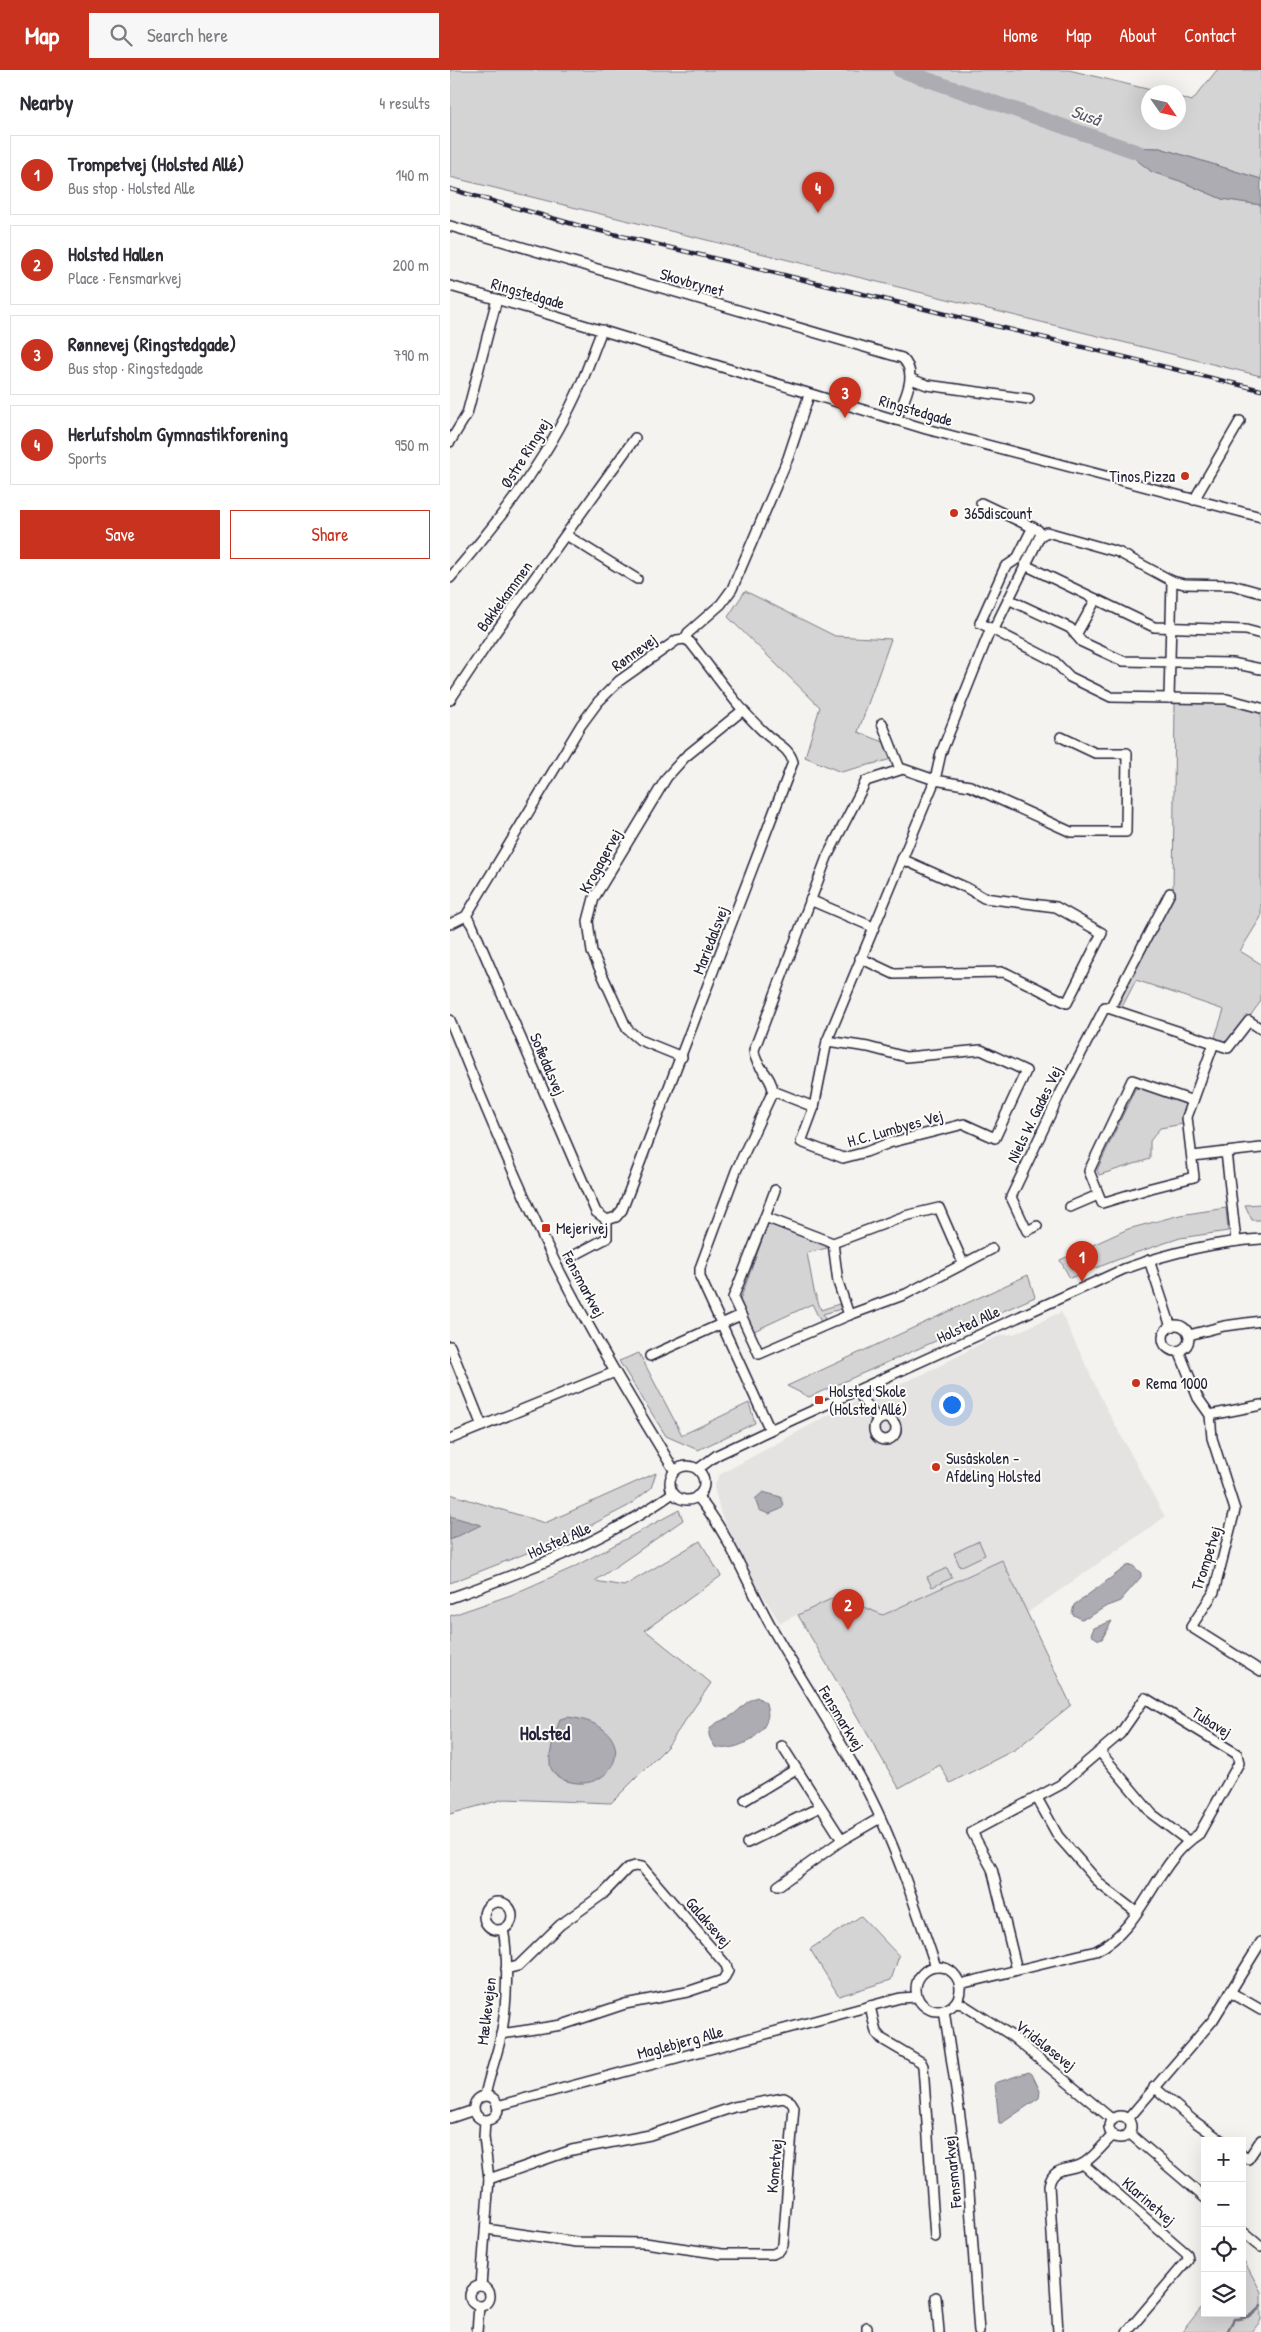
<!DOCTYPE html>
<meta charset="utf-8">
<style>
:root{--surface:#fff;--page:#f7f7f7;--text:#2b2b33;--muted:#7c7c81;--line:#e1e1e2;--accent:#c8321e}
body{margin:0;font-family:"Patrick Hand",sans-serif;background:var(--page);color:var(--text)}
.controls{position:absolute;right:15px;bottom:15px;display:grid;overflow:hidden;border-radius:0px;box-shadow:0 5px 20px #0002}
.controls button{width:45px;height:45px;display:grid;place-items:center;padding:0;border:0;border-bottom:1px solid var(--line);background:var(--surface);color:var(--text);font:25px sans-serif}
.compass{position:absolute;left:691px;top:15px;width:45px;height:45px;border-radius:50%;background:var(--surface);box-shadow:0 5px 20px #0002;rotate:124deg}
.you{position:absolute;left:501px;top:1334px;width:18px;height:18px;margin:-12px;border:4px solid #fff;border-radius:50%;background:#1a73e8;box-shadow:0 0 0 8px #1a73e833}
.badge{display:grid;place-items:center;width:32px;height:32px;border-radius:50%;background:var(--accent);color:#fff;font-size:16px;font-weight:700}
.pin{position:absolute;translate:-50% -41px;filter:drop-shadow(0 1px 2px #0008)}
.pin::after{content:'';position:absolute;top:26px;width:18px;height:15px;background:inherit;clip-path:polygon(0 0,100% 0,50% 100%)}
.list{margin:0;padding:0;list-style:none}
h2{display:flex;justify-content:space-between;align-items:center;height:65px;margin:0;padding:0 20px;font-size:21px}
h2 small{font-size:16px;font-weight:400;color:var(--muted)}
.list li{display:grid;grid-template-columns:32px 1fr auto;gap:15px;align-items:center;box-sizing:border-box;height:80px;margin:0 10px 10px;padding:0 10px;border:1px solid var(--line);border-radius:0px}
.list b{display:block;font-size:19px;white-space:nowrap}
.list p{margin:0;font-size:16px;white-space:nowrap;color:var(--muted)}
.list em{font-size:16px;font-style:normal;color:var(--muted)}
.actions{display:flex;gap:10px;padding:15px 20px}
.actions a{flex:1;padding:11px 0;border:1px solid var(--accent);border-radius:0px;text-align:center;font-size:18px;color:var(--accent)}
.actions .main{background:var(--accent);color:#fff}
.icon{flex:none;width:28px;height:28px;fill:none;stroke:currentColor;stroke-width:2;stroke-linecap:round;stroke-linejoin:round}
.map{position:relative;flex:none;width:811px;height:2262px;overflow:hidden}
header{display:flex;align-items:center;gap:30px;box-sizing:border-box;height:70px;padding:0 25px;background:var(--accent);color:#fff}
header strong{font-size:24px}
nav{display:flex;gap:28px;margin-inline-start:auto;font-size:18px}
.search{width:350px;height:45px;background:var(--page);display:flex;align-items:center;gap:12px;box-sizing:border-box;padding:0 18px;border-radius:0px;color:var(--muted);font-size:19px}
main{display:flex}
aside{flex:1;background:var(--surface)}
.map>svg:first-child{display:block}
.built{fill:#e4e3e2}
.green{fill:#d5d4d5;stroke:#7c7b88}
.water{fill:#acacb2;stroke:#757582}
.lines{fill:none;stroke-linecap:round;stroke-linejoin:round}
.stream{stroke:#757582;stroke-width:2.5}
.river{stroke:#acacb2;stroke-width:15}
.minor-casing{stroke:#22223b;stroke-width:12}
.minor{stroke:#fdfcf7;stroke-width:9}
.rail-casing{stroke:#22223b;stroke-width:4.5}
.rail{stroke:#fdfcf7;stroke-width:2.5;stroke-dasharray:8;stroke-linecap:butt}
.poi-dot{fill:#c8321e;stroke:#fdfcf7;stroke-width:2}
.labels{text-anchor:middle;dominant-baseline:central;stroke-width:4;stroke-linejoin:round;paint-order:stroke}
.street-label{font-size:16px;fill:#22223b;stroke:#fdfcf7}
.poi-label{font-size:16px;fill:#22223b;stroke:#fdfcf7;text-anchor:start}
.water-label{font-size:18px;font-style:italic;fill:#59596b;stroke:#fdfcf7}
.quarter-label{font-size:19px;font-weight:bold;fill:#22223b;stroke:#fdfcf7}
</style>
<header>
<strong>Map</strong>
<div class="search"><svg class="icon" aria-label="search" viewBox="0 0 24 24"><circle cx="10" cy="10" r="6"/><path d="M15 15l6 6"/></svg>Search here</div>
<nav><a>Home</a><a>Map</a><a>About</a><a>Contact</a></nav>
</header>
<main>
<aside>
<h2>Nearby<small>4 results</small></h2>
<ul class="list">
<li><span class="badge">1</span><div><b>Trompetvej (Holsted Allé)</b><p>Bus stop · Holsted Alle</p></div><em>140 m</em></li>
<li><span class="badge">2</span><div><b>Holsted Hallen</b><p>Place · Fensmarkvej</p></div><em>200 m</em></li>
<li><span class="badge">3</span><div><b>Rønnevej (Ringstedgade)</b><p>Bus stop · Ringstedgade</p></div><em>790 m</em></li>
<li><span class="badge">4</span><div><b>Herlufsholm Gymnastikforening</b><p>Sports</p></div><em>950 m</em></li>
</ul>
<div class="actions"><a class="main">Save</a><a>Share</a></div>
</aside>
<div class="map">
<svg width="811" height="2262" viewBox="0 0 811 2262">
<rect width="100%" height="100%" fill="#f4f3ef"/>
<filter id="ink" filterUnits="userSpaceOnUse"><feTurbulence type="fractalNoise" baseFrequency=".02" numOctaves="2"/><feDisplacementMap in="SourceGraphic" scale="10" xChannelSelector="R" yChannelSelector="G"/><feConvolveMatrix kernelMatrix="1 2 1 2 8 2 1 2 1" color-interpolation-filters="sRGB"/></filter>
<g filter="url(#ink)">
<polygon class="built" points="611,1242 654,1334 715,1447 577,1543 552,1490 433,1545 387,1526 330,1553 303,1509 271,1444 264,1417 269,1405 397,1335 476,1303 530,1274 551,1265 564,1264"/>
<g class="green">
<polygon points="0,0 619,0 709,22 698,22 698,52 728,52 729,27 742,31 767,0 811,0 811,109 710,78 671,77 702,102 730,111 772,129 811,135 811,306 0,107"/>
<polygon points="295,521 385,566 441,569 408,662 436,673 442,689 391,702 355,687 370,637 278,547"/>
<polygon points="775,632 811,642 811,847 790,881 811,894 811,931 779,975 764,970 774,940 686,910 671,939 669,937 673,927 671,926 723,824 725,633"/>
<polygon points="691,1017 737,1035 733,1048 733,1054 710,1058 700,1071 700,1089 649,1105 647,1100 685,1019"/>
<polygon points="811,1134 811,1150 802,1150 795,1135"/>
<polygon points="776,1138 778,1161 730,1168 685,1183 620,1208 610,1190 678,1159 730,1145"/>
<polygon points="322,1155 375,1175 377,1178 357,1183 364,1221 371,1240 389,1234 391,1239 373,1244 375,1250 371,1252 362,1234 304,1261 290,1230 316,1159"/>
<polygon points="578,1205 585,1227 359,1327 337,1316"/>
<polygon points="189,1283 232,1365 299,1333 305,1353 248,1380 216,1366 169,1291"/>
<polygon points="206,1403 201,1418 178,1436 118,1467 0,1513 0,1424 95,1453"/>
<polygon points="229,1440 233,1450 145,1511 174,1516 250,1471 271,1506 195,1560 261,1613 217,1677 161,1733 54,1729 0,1744 0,1546 61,1525 122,1498"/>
<polygon points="529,1471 535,1485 510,1497 504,1483"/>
<polygon points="552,1490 621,1635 566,1679 500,1713 490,1695 449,1718 348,1545 387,1526 433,1545"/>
<polygon points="497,1498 502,1508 482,1517 477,1507"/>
<polygon points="411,1846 449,1886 441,1910 389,1926 360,1879"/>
<polygon points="792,2187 811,2222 811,2250 802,2262 732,2262 755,2233 755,2243 792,2243"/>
</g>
<g class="water">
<polygon points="670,77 710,78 811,109 811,135 772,129 730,111 702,102"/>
<polygon points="313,1422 331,1427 334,1435 331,1439 319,1444 309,1440 305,1429"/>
<polygon points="0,1446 31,1455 0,1470"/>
<polygon points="682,1495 691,1503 691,1507 670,1531 655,1537 639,1547 631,1549 622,1544 624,1535 677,1496"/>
<polygon points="662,1551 652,1569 649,1570 641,1565 644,1558"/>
<path d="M 307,1627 L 316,1633 C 317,1638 319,1645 317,1649 C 313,1668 282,1683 265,1677 C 263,1673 258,1667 259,1662 C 261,1652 274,1651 281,1646 C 291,1640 295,1631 307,1627 Z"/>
<path d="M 118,1647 C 197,1656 165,1729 114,1710 C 107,1707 101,1702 100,1694 C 99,1679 106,1662 110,1649 Z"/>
<polygon points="579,2002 582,2004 590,2021 589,2028 552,2053 549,2053 545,2013"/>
</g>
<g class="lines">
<path class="stream" d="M 777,2262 L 784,2249 C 796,2249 805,2245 811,2235"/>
<polyline class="river" points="450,0 690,83"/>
<defs>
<g id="minor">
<path d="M 0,156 L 452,288 C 470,304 453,331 446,350"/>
<polyline points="0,216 81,239 476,359 811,447"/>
<polyline points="461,309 477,315 579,329"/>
<polyline points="0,372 17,344 47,229"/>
<polyline points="744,430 790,351"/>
<polyline points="531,433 588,460"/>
<polyline points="583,457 567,489 555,497 530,553 604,591 620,607 661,627 777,629 811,638"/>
<polyline points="116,465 187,509"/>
<polyline points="575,495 704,557 796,560 811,564"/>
<path d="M 0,508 C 48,452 95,392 126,325 C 136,304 143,282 152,260"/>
<polyline points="558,529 620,558 632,572 673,591 782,593 811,599"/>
<polyline points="544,559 590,466 597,462 668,482 722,511 734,514 782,515 811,523"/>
<polyline points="626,565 646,529"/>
<polyline points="719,628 722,511"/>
<polyline points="0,630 40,570 185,368"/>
<polyline points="432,653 450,699"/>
<polyline points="360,830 423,857"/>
<polyline points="16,846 22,855 146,1142 157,1150"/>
<polyline points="0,854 16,846 131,655 148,632 169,611 227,570 235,569 238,563 271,534 282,519 338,388 359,325"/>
<polyline points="410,888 444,904 554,902 617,933 652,863 606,837 534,828 517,818 452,789"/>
<polyline points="660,938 720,823"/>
<path d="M 0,950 C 32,1031 66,1111 104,1190 C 140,1262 182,1331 224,1400"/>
<polyline points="232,987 190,970 177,959 142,882 138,851 144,828 217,707 235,687 293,640"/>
<polygon points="682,1010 743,1031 737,1047 744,1107 701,1118 652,1133 639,1101"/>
<polyline points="323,1021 364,1037 351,1072 393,1088 416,1082 439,1073 514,1054 545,1068 576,1001 531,980 456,987 418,977 377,971"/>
<polyline points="743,1031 764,973"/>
<polyline points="364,1037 377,971 485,710 491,683 541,558"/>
<polyline points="776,1082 811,1078"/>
<polyline points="743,1086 776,1082 786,1171"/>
<polyline points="620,1137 648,1125"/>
<polyline points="315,1147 325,1120"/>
<polyline points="587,1156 577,1161 561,1127 610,1024 655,937 778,978 799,951 811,959"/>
<path d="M 121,1187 L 157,1168 L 157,1150 L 166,1147 L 172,1140 L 343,692 C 339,678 327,674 317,665 C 287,638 265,603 240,572 L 235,569"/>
<polyline points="699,1190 721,1257"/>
<polyline points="291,1245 283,1228 315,1147 383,1173 455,1146 489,1138 513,1193"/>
<polyline points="399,1245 456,1224 542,1179"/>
<circle cx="726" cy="1268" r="13"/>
<polyline points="739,1265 774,1256 811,1251"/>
<polyline points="0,1276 32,1356"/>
<polyline points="729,1281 748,1328 760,1345 762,1368 785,1440 764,1522 741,1557 811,1601"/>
<polyline points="200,1286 291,1245 309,1284 399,1245 388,1212 383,1173"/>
<polyline points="407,1321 428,1350"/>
<polyline points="760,1345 811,1335"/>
<circle cx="435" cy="1359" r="11"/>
<path d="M 320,1360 L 250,1207 L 250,1198 L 286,1101 L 323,1021 C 322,1005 304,996 304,980 L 377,787 L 416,711 L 453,699 L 485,710 L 520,716 L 621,762 L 676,762 L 677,683 L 645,683 L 611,667"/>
<polyline points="0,1369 165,1302"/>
<circle cx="237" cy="1413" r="17"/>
<path d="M 248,1399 L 267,1385 L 320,1360 L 674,1199 C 719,1183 763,1172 811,1169"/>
<path d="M 247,1426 C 280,1465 297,1514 322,1558 C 353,1614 390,1667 419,1724 C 447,1779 466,1839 486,1897"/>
<path d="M 0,1528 C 81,1499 152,1473 223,1423"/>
<polyline points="332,1676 392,1770"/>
<polyline points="650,1682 702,1744 738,1771"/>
<polyline points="587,1728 608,1766 651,1815 686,1842"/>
<polyline points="295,1730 346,1699"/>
<polyline points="297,1773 370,1737"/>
<polyline points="328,1816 392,1770 430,1748"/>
<circle cx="48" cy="1846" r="14"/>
<circle cx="488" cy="1919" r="22"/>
<path d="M 510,1914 L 646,1881 C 694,1858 705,1792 749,1764 L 789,1693 L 787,1684 L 695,1628 L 670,1664 L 610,1715 L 522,1762 L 542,1799 L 567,1900"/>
<polyline points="780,1922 811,1940"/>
<polyline points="505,1933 512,1934 559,1964 663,2050"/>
<polyline points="420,1936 426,1962 432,1969 471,1992 473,1996 485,2167"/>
<polyline points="494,1940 517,2093 529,2262"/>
<polyline points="51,1964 112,1955 175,1934 237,1922 273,1910 278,1901 276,1895 192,1797 185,1796 178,1798 153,1824 110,1855 68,1896 56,1899"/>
<polyline points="704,2017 744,2051 772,2071"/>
<path d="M 35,2026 C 39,2005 47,1986 51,1966 C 57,1936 59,1889 53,1859"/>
<circle cx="36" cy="2038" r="12"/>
<polyline points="47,2036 450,1928 467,1927"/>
<circle cx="670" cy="2057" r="11"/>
<polyline points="0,2048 24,2040"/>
<polyline points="678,2049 763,1950 811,1872"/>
<polyline points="679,2063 755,2128"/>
<polyline points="792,2085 798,2089 811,2070"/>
<polyline points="633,2094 737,2184 738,2190 677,2262"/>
<polyline points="36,2159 126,2172 195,2173 272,2184 323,2184 329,2181 333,2175 344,2037 341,2032 334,2028 284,2037 200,2065 122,2080 39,2109"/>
<polyline points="792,2161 811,2177"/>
<circle cx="30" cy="2226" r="10"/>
<polyline points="31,2216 39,2109 34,2067 35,2050"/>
<polyline points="486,2227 489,2262"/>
<polyline points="417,2257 417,2262"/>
<polyline points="27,2262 29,2236"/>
<path d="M 608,2262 L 599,2115 C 604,2094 621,2102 634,2093 C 645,2086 654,2074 663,2065"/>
</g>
</defs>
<use href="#minor" class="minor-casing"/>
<use href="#minor" class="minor"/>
<defs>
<polyline id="rail" points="0,119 130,156 811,320"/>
</defs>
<use href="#rail" class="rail-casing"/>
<use href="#rail" class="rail"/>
</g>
</g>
<g class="poi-dot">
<circle cx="735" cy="406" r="5"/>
<circle cx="504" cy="443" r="5"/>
<rect x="91" y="1153" width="10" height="10" rx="2.5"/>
<circle cx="686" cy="1313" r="5"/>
<rect x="364" y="1325" width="10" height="10" rx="2.5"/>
<circle cx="486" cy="1397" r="5"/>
</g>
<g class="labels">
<g class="street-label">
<text transform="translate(242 212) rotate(16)">Skovbrynet</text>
<text transform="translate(78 223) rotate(16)">Ringstedgade</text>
<text transform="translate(466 340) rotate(16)">Ringstedgade</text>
<text transform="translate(75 383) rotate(-58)">Østre Ringvej</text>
<text transform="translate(54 526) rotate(-54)">Bakkekammen</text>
<text transform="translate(184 582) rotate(-36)">Rønnevej</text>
<text transform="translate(150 791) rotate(-61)">Krogagervej</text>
<text transform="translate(260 870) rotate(-69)">Mariedalsvej</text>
<text transform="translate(98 994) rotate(67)">Sofiedalsvej</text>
<text transform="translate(584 1044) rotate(-64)">Niels W. Gades Vej</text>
<text transform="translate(445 1058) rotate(-16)">H.C. Lumbyes Vej</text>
<text transform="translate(134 1214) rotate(62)">Fensmarkvej</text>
<text transform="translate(518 1254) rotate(-25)">Holsted Alle</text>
<text transform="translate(109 1470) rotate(-24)">Holsted Alle</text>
<text transform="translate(756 1488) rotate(-72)">Trompetvej</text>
<text transform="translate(392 1648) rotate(59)">Fensmarkvej</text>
<text transform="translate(762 1652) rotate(32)">Tubavej</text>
<text transform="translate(259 1852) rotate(49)">Galaksevej</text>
<text transform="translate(36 1941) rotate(-83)">Mælkevejen</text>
<text transform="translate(230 1972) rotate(-15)">Maglebjerg Alle</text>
<text transform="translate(596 1975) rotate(38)">Vridsløsevej</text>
<text transform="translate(324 2096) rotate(-85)">Kometvej</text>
<text transform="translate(502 2102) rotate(-96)">Fensmarkvej</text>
<text transform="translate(699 2131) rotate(41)">Klarinetvej</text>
</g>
<g class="poi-label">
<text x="725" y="406" text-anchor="end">Tinos Pizza</text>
<text x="514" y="443">365discount</text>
<text x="106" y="1158">Mejerivej</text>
<text x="696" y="1313">Rema 1000</text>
<text x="379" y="1321">Holsted Skole<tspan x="379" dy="18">(Holsted Allé)</tspan></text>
<text x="496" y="1388">Susåskolen -<tspan x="496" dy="18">Afdeling Holsted</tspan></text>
</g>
<g class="water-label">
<text transform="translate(636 45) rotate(19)">Suså</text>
</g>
<g class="quarter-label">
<text x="95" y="1663">Holsted</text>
</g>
</g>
</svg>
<div class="controls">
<button>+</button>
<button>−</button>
<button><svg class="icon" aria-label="locate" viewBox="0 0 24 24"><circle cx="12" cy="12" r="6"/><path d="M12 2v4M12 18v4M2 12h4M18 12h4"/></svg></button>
<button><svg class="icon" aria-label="layers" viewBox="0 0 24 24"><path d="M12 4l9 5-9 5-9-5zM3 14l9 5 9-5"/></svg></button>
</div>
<svg class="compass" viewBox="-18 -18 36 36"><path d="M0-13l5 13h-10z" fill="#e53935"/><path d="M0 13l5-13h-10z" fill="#7c7c81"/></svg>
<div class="you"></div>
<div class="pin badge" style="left:632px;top:1212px">1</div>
<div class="pin badge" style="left:398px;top:1560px">2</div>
<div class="pin badge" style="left:395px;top:348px">3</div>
<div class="pin badge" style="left:368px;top:143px">4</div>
</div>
</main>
